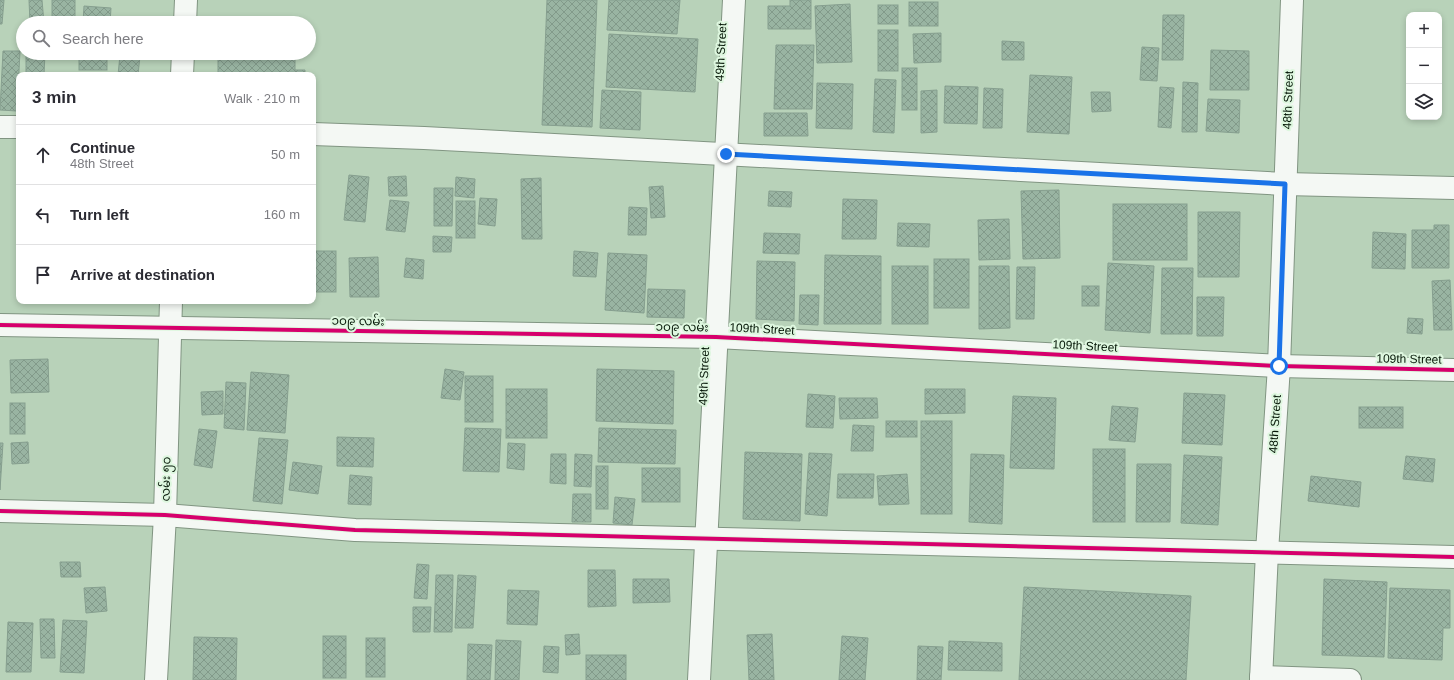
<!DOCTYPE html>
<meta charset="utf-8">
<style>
:root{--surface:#fff;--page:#f2f2f3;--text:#2b2b33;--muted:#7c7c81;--line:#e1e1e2}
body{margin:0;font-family:Arial,"Noto Sans Myanmar",sans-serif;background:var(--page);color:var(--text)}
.controls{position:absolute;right:12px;top:12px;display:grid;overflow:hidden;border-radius:8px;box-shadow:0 2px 6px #0003}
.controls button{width:36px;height:36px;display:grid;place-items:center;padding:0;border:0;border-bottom:1px solid var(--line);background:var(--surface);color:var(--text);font:20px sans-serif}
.stop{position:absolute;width:12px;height:12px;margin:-9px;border:3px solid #1a73e8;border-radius:50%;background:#fff}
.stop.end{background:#1a73e8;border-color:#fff;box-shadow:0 1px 4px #0008}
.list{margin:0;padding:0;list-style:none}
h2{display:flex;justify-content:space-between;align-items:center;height:52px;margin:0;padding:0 16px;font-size:17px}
h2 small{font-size:13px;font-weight:400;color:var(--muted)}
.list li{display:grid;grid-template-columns:26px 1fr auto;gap:12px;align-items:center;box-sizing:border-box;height:60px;padding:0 16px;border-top:1px solid var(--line)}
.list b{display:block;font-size:15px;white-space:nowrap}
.list p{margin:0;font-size:13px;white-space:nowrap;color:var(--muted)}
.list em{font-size:13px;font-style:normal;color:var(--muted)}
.icon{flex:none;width:22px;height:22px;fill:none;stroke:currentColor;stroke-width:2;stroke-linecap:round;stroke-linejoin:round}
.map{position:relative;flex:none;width:1454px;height:680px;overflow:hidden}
.search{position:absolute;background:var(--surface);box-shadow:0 2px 6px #0003;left:16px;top:16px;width:300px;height:44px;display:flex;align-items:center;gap:10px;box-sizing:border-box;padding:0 14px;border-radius:22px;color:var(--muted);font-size:15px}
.panel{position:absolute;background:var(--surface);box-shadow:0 2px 6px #0003;left:16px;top:72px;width:300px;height:232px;border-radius:8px}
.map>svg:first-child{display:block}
.building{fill:url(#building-cross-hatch);stroke:#869f8f}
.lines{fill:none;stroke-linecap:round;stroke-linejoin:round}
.street-casing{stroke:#819582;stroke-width:24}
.secondary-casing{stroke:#819582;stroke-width:24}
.street{stroke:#f4f8f4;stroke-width:22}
.secondary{stroke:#f4f8f4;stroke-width:22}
.cycleway-casing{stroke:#def7df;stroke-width:6}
.cycleway{stroke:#d6006c;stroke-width:4}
.route{stroke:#1a73e8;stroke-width:5}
.labels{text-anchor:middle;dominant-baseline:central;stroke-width:4;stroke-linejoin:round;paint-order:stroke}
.street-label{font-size:12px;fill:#051707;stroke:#def7df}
</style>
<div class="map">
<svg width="1454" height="680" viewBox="0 0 1454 680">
<defs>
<pattern id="building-cross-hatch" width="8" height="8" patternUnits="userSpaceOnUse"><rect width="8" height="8" fill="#99b4a2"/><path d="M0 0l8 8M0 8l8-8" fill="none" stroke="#829a8a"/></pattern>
</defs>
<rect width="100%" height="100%" fill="#b8d2b9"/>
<g class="building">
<polygon points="0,0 4,0 2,24 0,24"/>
<polygon points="29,0 42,0 44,23 30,23"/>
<rect x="52" y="0" width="23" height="23"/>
<polygon points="547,0 597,0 592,127 542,125"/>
<polygon points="609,0 680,0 677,34 607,30"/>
<polygon points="790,0 811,0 811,29 768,29 768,6 790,6"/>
<rect x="909" y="2" width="29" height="24"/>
<polygon points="850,4 852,62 817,63 815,6"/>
<rect x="878" y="5" width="20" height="19"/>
<polygon points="84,6 111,8 110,23 83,23"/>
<polygon points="1163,15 1184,15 1183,60 1162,60"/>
<rect x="878" y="30" width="20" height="41"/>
<polygon points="941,33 941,62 914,63 913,34"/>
<polygon points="609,34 698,39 695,92 606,87"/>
<polygon points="1002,41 1024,42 1024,60 1002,60"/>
<polygon points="776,45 814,45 812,109 774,109"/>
<polygon points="1142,47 1159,48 1157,81 1140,80"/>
<polygon points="1211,50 1249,51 1249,90 1210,90"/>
<polygon points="3,51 20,51 17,111 0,110"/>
<polygon points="26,53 45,53 44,75 26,75"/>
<rect x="79" y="53" width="28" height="17"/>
<polygon points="218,53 295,53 295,70 305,70 305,75 218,75"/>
<polygon points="120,55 140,56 138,75 118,75"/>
<rect x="902" y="68" width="15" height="42"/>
<polygon points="1030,75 1072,77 1069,134 1027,132"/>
<polygon points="875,79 896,80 894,133 873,132"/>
<polygon points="1183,82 1198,83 1197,132 1182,132"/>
<polygon points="817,83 853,84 852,129 816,128"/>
<polygon points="945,86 978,87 977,124 944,123"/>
<polygon points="1160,87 1174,88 1171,128 1158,127"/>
<polygon points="984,88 1003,89 1002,128 983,128"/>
<polygon points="602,90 641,92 640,130 600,128"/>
<polygon points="937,90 937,132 921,133 921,91"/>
<polygon points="1091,92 1110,92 1111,111 1092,112"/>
<polygon points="1208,99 1240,100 1239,133 1206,131"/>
<polygon points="764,113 807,113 808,136 764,136"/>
<polygon points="349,175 369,177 365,222 344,220"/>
<polygon points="406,176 407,196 389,196 388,177"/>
<polygon points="456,177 475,179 474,198 455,196"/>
<polygon points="541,178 542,239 522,239 521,179"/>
<polygon points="663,186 665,217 651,218 649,187"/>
<polygon points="434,188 453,188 452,226 434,226"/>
<polygon points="1059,190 1060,258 1023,259 1021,191"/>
<polygon points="769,191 792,192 791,207 768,206"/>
<polygon points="480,198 497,199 495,226 478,224"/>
<polygon points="843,199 877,200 876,239 842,239"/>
<polygon points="390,200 409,202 405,232 386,230"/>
<rect x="456" y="201" width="19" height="37"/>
<rect x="1113" y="204" width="74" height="56"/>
<polygon points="629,207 647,208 646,235 628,235"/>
<polygon points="1198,212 1240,212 1239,277 1198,277"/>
<polygon points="1009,219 1010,259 979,260 978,220"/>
<polygon points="898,223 930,224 929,247 897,246"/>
<polygon points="1434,225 1449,225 1449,268 1412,268 1412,230 1434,230"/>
<polygon points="1373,232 1406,234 1405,269 1372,268"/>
<polygon points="764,233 800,234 799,254 763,253"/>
<polygon points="433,236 452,237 451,252 433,252"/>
<rect x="313" y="251" width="23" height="41"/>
<polygon points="574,251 598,253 596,277 573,276"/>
<polygon points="608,253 647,255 644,313 605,310"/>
<polygon points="825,255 881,256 881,324 824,324"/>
<polygon points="378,257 379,297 350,297 349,258"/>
<polygon points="406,258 424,260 423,279 404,277"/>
<rect x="934" y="259" width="35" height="49"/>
<polygon points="757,261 795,262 794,321 756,319"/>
<polygon points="1108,263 1154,266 1150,333 1105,330"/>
<rect x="892" y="266" width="36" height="58"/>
<polygon points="979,266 1009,266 1010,328 979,329"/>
<polygon points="1017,267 1035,267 1034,319 1016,319"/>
<polygon points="1162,268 1193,268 1192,334 1161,334"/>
<polygon points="1450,280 1452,330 1434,330 1432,281"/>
<rect x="1082" y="286" width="17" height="20"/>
<polygon points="648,289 685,290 684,318 647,317"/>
<polygon points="800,295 819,295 818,325 799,324"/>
<polygon points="1197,297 1224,297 1223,336 1197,336"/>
<polygon points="1408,318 1423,319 1422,334 1407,333"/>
<polygon points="48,359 49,392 11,393 10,360"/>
<polygon points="445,369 464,372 460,400 441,398"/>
<polygon points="597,369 674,371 673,424 596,421"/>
<polygon points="251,372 289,375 285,433 247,430"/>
<rect x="465" y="376" width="28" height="46"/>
<polygon points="226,382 246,383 244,430 224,428"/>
<rect x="506" y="389" width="41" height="49"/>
<polygon points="925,389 965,389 965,413 925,414"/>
<polygon points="223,391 223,414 202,415 201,392"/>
<polygon points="1184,393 1225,395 1222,445 1182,443"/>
<polygon points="808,394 835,396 833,428 806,427"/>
<polygon points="1013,396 1056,398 1054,469 1010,468"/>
<polygon points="839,398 877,398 878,418 840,419"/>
<rect x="10" y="403" width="15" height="31"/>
<polygon points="1112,406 1138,408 1135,442 1109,440"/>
<rect x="1359" y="407" width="44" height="21"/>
<rect x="886" y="421" width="31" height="16"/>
<rect x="921" y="421" width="31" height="93"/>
<polygon points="853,425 874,426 873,451 851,451"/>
<polygon points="465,428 501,429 499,472 463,471"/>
<polygon points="599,428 676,430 675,464 598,462"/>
<polygon points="199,429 217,431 212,468 194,465"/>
<polygon points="337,437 374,438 373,467 337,466"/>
<polygon points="259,438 288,440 282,504 253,501"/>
<polygon points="28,442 29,463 12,464 11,443"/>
<polygon points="0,443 3,443 0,490"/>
<polygon points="508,443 525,444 524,470 507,468"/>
<rect x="1093" y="449" width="32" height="73"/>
<polygon points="745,452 802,454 800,521 743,519"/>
<polygon points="809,453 832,454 827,516 805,514"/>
<polygon points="551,454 566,454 566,484 550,483"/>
<polygon points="575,454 592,455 591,487 574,486"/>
<polygon points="971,454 1004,455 1002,524 969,522"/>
<polygon points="1184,455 1222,457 1218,525 1181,523"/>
<polygon points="1406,456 1435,459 1433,482 1403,479"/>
<polygon points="293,462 322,466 318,494 289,490"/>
<polygon points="1137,464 1171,464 1170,522 1136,522"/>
<rect x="596" y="466" width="12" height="43"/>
<rect x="642" y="468" width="38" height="34"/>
<polygon points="838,474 874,474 873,498 837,498"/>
<polygon points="907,474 909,504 879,505 877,476"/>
<polygon points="350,475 372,477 371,505 348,504"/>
<polygon points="1311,476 1361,482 1359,507 1308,501"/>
<polygon points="573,494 591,494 591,522 572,522"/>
<polygon points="615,497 635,499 632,525 613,523"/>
<polygon points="60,562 80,562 81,577 61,577"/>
<polygon points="417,564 429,565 427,599 414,598"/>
<polygon points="588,570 615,570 616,606 588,607"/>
<polygon points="436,575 453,575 452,632 434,632"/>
<polygon points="458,575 476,576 473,628 455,628"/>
<polygon points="633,579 669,579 670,602 633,603"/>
<polygon points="1324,579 1387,582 1384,657 1322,655"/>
<polygon points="105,587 107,611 86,613 84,588"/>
<polygon points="1024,587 1191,596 1186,680 1019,680"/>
<polygon points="1390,588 1450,590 1450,628 1443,628 1442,660 1388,658"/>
<polygon points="508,590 539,591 537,625 507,624"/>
<polygon points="413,607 431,607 430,632 413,632"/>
<polygon points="40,619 54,619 55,658 41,658"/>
<polygon points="63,620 87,621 84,673 60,672"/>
<polygon points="8,622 33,623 31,672 6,672"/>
<polygon points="579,634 580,654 566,655 565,635"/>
<polygon points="772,634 774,680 749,680 747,635"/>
<rect x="323" y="636" width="23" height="42"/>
<polygon points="842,636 868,638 865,680 839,680"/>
<polygon points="194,637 237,638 236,680 193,680"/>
<rect x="366" y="638" width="19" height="39"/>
<polygon points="496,640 521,641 519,680 495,680"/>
<polygon points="949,641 1002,643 1002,671 948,670"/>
<polygon points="468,644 492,645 490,680 467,680"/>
<polygon points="544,646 559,647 558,673 543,672"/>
<polygon points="918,646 943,647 941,680 917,680"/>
<rect x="586" y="655" width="40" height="25"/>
</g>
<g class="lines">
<defs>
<g id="street">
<polyline points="185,23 186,0"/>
<polyline points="182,75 183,53"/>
<polyline points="0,127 19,127"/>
<polyline points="313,134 424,138 1285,184 1454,188"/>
<polyline points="0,325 716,337 1279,366 1454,370"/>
<polyline points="0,511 165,515 355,530 1454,557"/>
<polyline points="1261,677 1350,680"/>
<polyline points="156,680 165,515 171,301"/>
<polyline points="699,680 734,0"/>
</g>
<polyline id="secondary" points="1261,680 1267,552 1279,366 1292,0"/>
</defs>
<use href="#street" class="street-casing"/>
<use href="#secondary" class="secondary-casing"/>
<use href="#street" class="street"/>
<use href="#secondary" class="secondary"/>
<defs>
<g id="cycleway">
<polyline points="0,325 716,337 1279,366 1454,370"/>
<polyline points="0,511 165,515 355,530 1454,557"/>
</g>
</defs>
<use href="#cycleway" class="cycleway-casing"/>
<use href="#cycleway" class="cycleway"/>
</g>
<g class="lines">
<polyline class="route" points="726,154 1285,184 1279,366"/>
</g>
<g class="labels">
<g class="street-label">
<text transform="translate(721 52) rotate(-87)">49th Street</text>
<text transform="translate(1288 100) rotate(-88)">48th Street</text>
<text transform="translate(358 321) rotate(1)">၁၀၉ လမ်း</text>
<text transform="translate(682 327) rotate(1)">၁၀၉ လမ်း</text>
<text transform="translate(762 329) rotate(3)">109th Street</text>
<text transform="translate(1085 346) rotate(3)">109th Street</text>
<text transform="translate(1409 359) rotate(1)">109th Street</text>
<text transform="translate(704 376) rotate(-88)">49th Street</text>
<text transform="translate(1275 424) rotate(-86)">48th Street</text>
<text transform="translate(166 479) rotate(-89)">လမ်း ၅၀</text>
</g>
</g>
</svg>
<div class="controls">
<button>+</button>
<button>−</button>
<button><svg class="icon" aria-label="layers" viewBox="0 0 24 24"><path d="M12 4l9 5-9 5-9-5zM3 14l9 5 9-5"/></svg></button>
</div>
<div class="stop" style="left:1279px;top:366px"></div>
<div class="stop end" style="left:726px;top:154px"></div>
<div class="search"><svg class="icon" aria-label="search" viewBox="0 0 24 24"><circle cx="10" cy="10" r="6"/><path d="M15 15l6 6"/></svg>Search here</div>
<section class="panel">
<h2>3 min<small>Walk · 210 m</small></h2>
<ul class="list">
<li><svg class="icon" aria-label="ahead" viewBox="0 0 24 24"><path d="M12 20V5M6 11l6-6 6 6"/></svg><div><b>Continue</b><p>48th Street</p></div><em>50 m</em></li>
<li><svg class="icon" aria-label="left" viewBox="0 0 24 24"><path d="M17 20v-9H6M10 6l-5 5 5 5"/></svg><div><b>Turn left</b></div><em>160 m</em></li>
<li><svg class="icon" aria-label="arrive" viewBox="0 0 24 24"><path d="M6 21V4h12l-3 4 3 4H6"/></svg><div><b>Arrive at destination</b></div></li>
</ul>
</section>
</div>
